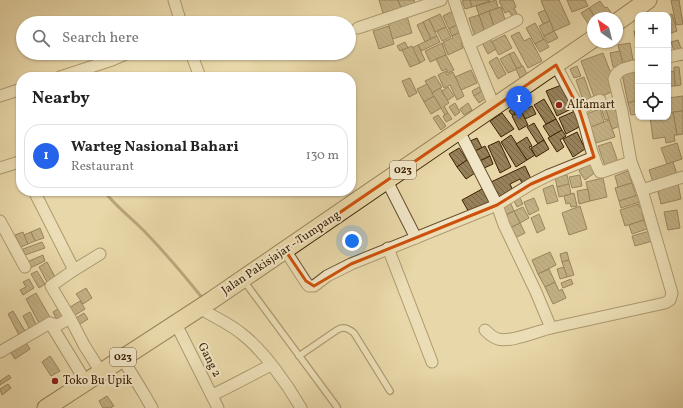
<!DOCTYPE html>
<meta charset="utf-8">
<style>
:root{--surface:#fff;--page:#f6f6f6;--text:#222;--muted:#767676;--line:#e0e0e0;--accent:#2563eb}
body{margin:0;font-family:Vollkorn,serif;background:var(--page);color:var(--text)}
.controls{position:absolute;right:12px;top:12px;display:grid;overflow:hidden;border-radius:8px;box-shadow:0 1px 3px #0004}
.controls button{width:36px;height:36px;display:grid;place-items:center;padding:0;border:0;border-bottom:1px solid var(--line);background:var(--surface);color:var(--text);font:20px sans-serif}
.compass{position:absolute;left:587px;top:12px;width:36px;height:36px;border-radius:50%;background:var(--surface);box-shadow:0 1px 3px #0004;rotate:325deg}
.you{position:absolute;left:352px;top:241px;width:14px;height:14px;margin:-10px;border:3px solid #fff;border-radius:50%;background:#1a73e8;box-shadow:0 0 0 6px #1a73e833}
.badge{display:grid;place-items:center;width:26px;height:26px;border-radius:50%;background:var(--accent);color:#fff;font-size:13px;font-weight:700}
.pin{position:absolute;translate:-50% -33px;filter:drop-shadow(0 1px 2px #0008)}
.pin::after{content:'';position:absolute;top:21px;width:14px;height:12px;background:inherit;clip-path:polygon(0 0,100% 0,50% 100%)}
.list{margin:0;padding:0;list-style:none}
h2{display:flex;justify-content:space-between;align-items:center;height:52px;margin:0;padding:0 16px;font-size:17px}
h2 small{font-size:13px;font-weight:400;color:var(--muted)}
.list li{display:grid;grid-template-columns:26px 1fr auto;gap:12px;align-items:center;box-sizing:border-box;height:64px;margin:0 8px 8px;padding:0 8px;border:1px solid var(--line);border-radius:16px}
.list b{display:block;font-size:15px;white-space:nowrap}
.list p{margin:0;font-size:13px;white-space:nowrap;color:var(--muted)}
.list em{font-size:13px;font-style:normal;color:var(--muted)}
.icon{flex:none;width:22px;height:22px;fill:none;stroke:currentColor;stroke-width:2;stroke-linecap:round;stroke-linejoin:round}
.map{position:relative;flex:none;width:683px;height:408px;overflow:hidden}
.search{position:absolute;background:var(--surface);box-shadow:0 1px 3px #0004;left:16px;top:16px;width:340px;height:44px;display:flex;align-items:center;gap:10px;box-sizing:border-box;padding:0 14px;border-radius:22px;color:var(--muted);font-size:15px}
.panel{position:absolute;background:var(--surface);box-shadow:0 1px 3px #0004;left:16px;top:72px;width:340px;height:124px;border-radius:16px}
.map>svg:first-child{display:block}
.lines{fill:none;stroke-linecap:round;stroke-linejoin:round}
.stream{stroke:#806944;stroke-width:3}
.building{fill:url(#building-back-hatch);stroke:#3c2203}
.service-casing{stroke:#674f2c;stroke-width:8}
.minor-casing{stroke:#674f2c;stroke-width:13}
.primary-casing{stroke:#3c2203;stroke-width:19}
.service{stroke:#f0e5c6;stroke-width:5.5}
.minor{stroke:#f0e5c6;stroke-width:11}
.primary{stroke:#e8d7a8;stroke-width:17}
.marked{fill:none;stroke:#ce510b;stroke-width:3;stroke-linejoin:round}
.poi-dot{fill:#8f2418;stroke:#f0e5c6;stroke-width:1.5}
.labels{text-anchor:middle;dominant-baseline:central;stroke-width:4;stroke-linejoin:round;paint-order:stroke}
.shield{fill:#f0e5c6;stroke:#725c3e;stroke-width:1}
.shield-label{font-size:11px;font-weight:bold;fill:#3c2203}
.poi-label{font-size:12px;fill:#3c2203;stroke:#f0e5c6;text-anchor:start}
.street-label{font-size:12px;fill:#3c2203;stroke:#f0e5c6}
</style>
<div class="map">
<svg width="683" height="408" viewBox="0 0 683 408">
<defs>
<pattern id="building-back-hatch" width="6" height="6" patternUnits="userSpaceOnUse"><rect width="6" height="6" fill="#958059"/><path d="M-1 5l2 2M0 0l6 6M5-1l2 2" fill="none" stroke="#7b6847"/></pattern>
</defs>
<rect width="100%" height="100%" fill="#e8d7a8"/>
<filter id="stains"><feTurbulence type="fractalNoise" baseFrequency=".005" numOctaves="4"/><feColorMatrix values="0 0 0 0 .2 0 0 0 0 .09 0 0 0 0 .02 0 0 0 .5 -.17"/></filter>
<radialGradient id="worn" r=".72"><stop offset=".6" stop-color="#630" stop-opacity="0"/><stop offset="1" stop-color="#630" stop-opacity=".3"/></radialGradient>
<g class="lines">
<path class="stream" d="M 104,191 C 114,204 125,213 137,224 C 161,247 183,274 204,300"/>
</g>
<g class="building">
<polygon points="379,0 398,0 401,8 383,13"/>
<polygon points="398,0 414,0 415,4 401,8"/>
<polygon points="465,0 470,0 472,7 465,9 462,1"/>
<polygon points="470,0 490,0 490,1 472,7"/>
<polygon points="496,0 498,8 479,15 476,6"/>
<polygon points="501,0 513,0 516,7 514,8 518,16 513,18 509,11 505,13 499,1"/>
<polygon points="543,0 559,0 570,24 554,31 541,1"/>
<polygon points="567,0 585,0 588,6 572,12"/>
<polygon points="671,0 679,0 683,24 676,25"/>
<polygon points="600,1 605,8 607,7 612,14 606,18 595,18 589,8"/>
<polygon points="501,7 506,23 494,27 489,11"/>
<polygon points="589,8 595,18 593,18 593,27 591,28 581,13"/>
<polygon points="545,10 550,21 543,24 538,13"/>
<polygon points="453,11 459,24 449,29 443,16"/>
<polygon points="489,11 495,30 485,33 479,15"/>
<polygon points="440,14 446,27 435,32 429,19"/>
<polygon points="672,14 677,31 669,34 668,15"/>
<polygon points="479,15 485,33 475,37 469,18"/>
<polygon points="407,16 412,33 392,39 388,22"/>
<polygon points="429,19 437,36 431,39 423,22"/>
<polygon points="550,21 554,31 544,36 539,26"/>
<polygon points="423,22 431,39 425,42 417,25"/>
<polygon points="535,23 544,39 535,44 526,28"/>
<polygon points="459,24 462,31 452,36 449,29"/>
<polygon points="389,26 394,44 379,49 373,31"/>
<polygon points="446,27 451,37 442,41 437,31"/>
<polygon points="462,31 466,41 461,43 463,48 448,55 443,42 453,38 452,36"/>
<polygon points="554,31 558,38 548,43 544,36"/>
<polygon points="634,31 638,31 638,52"/>
<polygon points="519,32 524,41 530,38 542,61 528,68 511,36"/>
<polygon points="505,35 512,48 499,55 491,42"/>
<polygon points="437,36 440,42 421,51 418,45"/>
<polygon points="489,37 496,49 488,54 481,41"/>
<polygon points="544,39 549,47 540,52 535,44"/>
<polygon points="678,40 682,51 675,53 671,42"/>
<polygon points="405,42 408,48 400,51 397,46"/>
<polygon points="442,43 446,55 430,62 425,51"/>
<polygon points="630,43 633,60 622,63 618,45"/>
<polygon points="418,45 425,60 420,63 412,48"/>
<polygon points="412,46 420,63 410,67 402,50"/>
<polygon points="620,51 623,65 613,67 610,53"/>
<polygon points="514,52 522,66 517,69 509,54"/>
<polygon points="603,53 610,71 612,72 616,90 595,99 581,61"/>
<polygon points="509,54 517,69 508,73 500,59"/>
<polygon points="446,55 454,70 448,73 446,69 442,71 436,59"/>
<polygon points="497,57 506,74 498,79 489,62"/>
<polygon points="523,66 527,74 520,78 516,69"/>
<polygon points="577,66 581,76 574,78 570,69"/>
<polygon points="674,67 679,67 681,85 675,86"/>
<polygon points="471,70 477,83 461,90 455,77"/>
<polygon points="446,71 447,75 453,72 464,96 457,100 450,85 444,88 438,75"/>
<polygon points="635,71 638,82 638,100 628,103 622,74"/>
<polygon points="674,71 675,86 668,86 668,72"/>
<polygon points="435,76 442,87 432,93 425,81"/>
<polygon points="584,77 592,100 584,103 576,80"/>
<polygon points="410,78 417,93 409,97 402,81"/>
<polygon points="427,84 434,96 424,102 417,89"/>
<polygon points="564,84 575,107 557,116 546,91"/>
<polygon points="448,87 454,96 447,101 442,91"/>
<polygon points="479,87 482,91 474,96 472,91"/>
<polygon points="440,88 449,103 444,106 448,113 445,115 432,93"/>
<polygon points="482,91 486,98 479,103 474,96"/>
<polygon points="434,96 441,108 431,114 424,102"/>
<polygon points="683,96 683,111 669,113 668,98"/>
<polygon points="544,99 556,119 546,124 534,105"/>
<polygon points="618,100 620,126 612,129 604,104"/>
<polygon points="638,100 638,114 631,115 628,103"/>
<polygon points="455,103 460,112 455,116 449,107"/>
<polygon points="468,103 472,110 464,115 460,109"/>
<polygon points="604,104 609,119 605,120 601,108 595,110 594,108"/>
<polygon points="518,105 521,109 512,115 509,111"/>
<polygon points="532,106 536,114 525,119 521,111"/>
<polygon points="600,109 604,122 591,127 586,114"/>
<polygon points="521,111 528,125 519,130 512,116"/>
<polygon points="575,111 581,126 566,134 559,118"/>
<polygon points="683,111 683,134 677,135 673,112"/>
<polygon points="673,112 677,135 674,135 675,141 666,143 665,137 653,139 650,117 668,117 668,113"/>
<polygon points="448,113 452,119 446,122 443,116"/>
<polygon points="502,113 514,129 501,137 490,121"/>
<polygon points="438,115 446,126 441,130 433,118"/>
<polygon points="556,119 562,130 550,137 543,126"/>
<polygon points="609,120 615,137 596,143 591,127"/>
<polygon points="534,123 544,140 538,144 527,127"/>
<polygon points="562,130 566,136 560,140 564,147 557,152 548,138"/>
<polygon points="577,132 585,149 573,157 563,139"/>
<polygon points="511,135 527,160 516,167 501,142"/>
<polygon points="527,137 532,146 529,147 535,155 527,160 516,144"/>
<polygon points="477,138 482,148 473,152 468,142"/>
<polygon points="544,140 549,149 536,157 531,148"/>
<polygon points="499,141 511,167 500,173 488,146"/>
<polygon points="611,142 618,162 605,166 598,146"/>
<polygon points="677,143 682,159 667,164 661,148"/>
<polygon points="485,146 490,156 478,162 473,152"/>
<polygon points="459,148 467,160 457,167 449,154"/>
<polygon points="490,156 493,164 482,169 478,162"/>
<polygon points="467,160 475,173 466,179 457,167"/>
<polygon points="591,160 597,171 585,180 579,171 582,169 580,166"/>
<polygon points="673,162 677,174 653,182 649,170"/>
<polygon points="525,166 532,181 523,185 520,179 510,184 513,191 498,199 491,182"/>
<polygon points="628,171 632,183 618,187 615,176"/>
<polygon points="567,175 569,184 557,187 555,177"/>
<polygon points="580,175 582,186 572,188 569,177"/>
<polygon points="603,178 607,197 590,201 586,182"/>
<polygon points="632,183 636,196 619,201 615,188"/>
<polygon points="678,183 681,199 661,204 657,188"/>
<polygon points="569,184 571,194 559,197 557,187"/>
<polygon points="553,185 558,201 547,204 543,189"/>
<polygon points="482,189 490,202 470,214 462,200"/>
<polygon points="588,189 590,201 579,204 577,191"/>
<polygon points="574,193 577,206 571,207 570,203 566,204 564,196"/>
<polygon points="638,195 640,202 621,208 619,201"/>
<polygon points="519,196 523,204 517,207 513,199"/>
<polygon points="534,198 539,210 529,215 524,202"/>
<polygon points="510,202 514,211 504,216 500,208"/>
<polygon points="639,204 639,207 645,205 648,212 642,213 644,220 625,226 620,210"/>
<polygon points="580,206 587,229 569,235 562,213"/>
<polygon points="523,207 529,218 520,223 514,211"/>
<polygon points="677,210 680,228 668,230 664,212"/>
<polygon points="514,211 520,223 510,228 504,216"/>
<polygon points="539,214 545,229 537,233 531,218"/>
<polygon points="644,220 647,229 632,234 629,225"/>
<polygon points="520,223 525,233 515,238 510,228"/>
<polygon points="40,228 44,238 35,241 31,232"/>
<polygon points="653,230 656,240 635,246 632,236"/>
<polygon points="23,232 28,244 21,247 15,235"/>
<polygon points="31,232 35,241 28,244 24,235"/>
<polygon points="42,242 45,248 25,255 23,249"/>
<polygon points="550,252 556,265 538,274 532,260"/>
<polygon points="567,252 569,260 562,262 560,254"/>
<polygon points="43,255 45,261 30,268 27,262"/>
<polygon points="569,260 574,275 567,277 562,262"/>
<polygon points="47,262 55,277 47,282 39,267"/>
<polygon points="564,267 567,277 560,279 557,269"/>
<polygon points="549,269 555,282 545,287 538,274"/>
<polygon points="37,271 45,284 39,288 31,274"/>
<polygon points="29,279 34,288 23,295 20,290 26,287 23,282"/>
<polygon points="571,279 573,284 563,288 561,283"/>
<polygon points="555,282 559,291 562,289 566,298 553,304 545,287"/>
<polygon points="86,288 92,298 83,304 76,294"/>
<polygon points="36,293 51,319 40,325 26,299"/>
<polygon points="80,301 85,309 72,317 67,309"/>
<polygon points="58,309 67,316 58,322 53,312"/>
<polygon points="13,311 25,331 19,335 8,314"/>
<polygon points="30,312 37,326 30,330 23,316"/>
<polygon points="84,313 88,319 77,326 73,320"/>
<polygon points="26,343 30,349 15,359 11,353"/>
<polygon points="50,356 60,371 51,376 42,362"/>
<polygon points="9,375 11,378 0,385 0,381"/>
<polygon points="8,384 11,388 2,395 0,389"/>
<polygon points="107,396 114,406 110,408 103,408 99,401"/>
</g>
<g class="lines">
<defs>
<g id="service">
<polyline points="244,281 337,407"/>
<path d="M 299,356 L 337,330 C 343,326 348,328 354,333 L 390,391"/>
</g>
<g id="minor">
<polyline points="174,0 181,23"/>
<polyline points="454,0 469,44 494,106"/>
<polyline points="358,28 441,0"/>
<polyline points="469,44 517,20"/>
<polyline points="191,53 200,77"/>
<polyline points="668,57 683,54"/>
<path d="M 556,65 C 563,80 572,94 579,109 C 588,129 589,153 600,172 L 602,172 L 631,162"/>
<polyline points="60,77 112,60 128,53"/>
<polyline points="0,96 21,89"/>
<polyline points="579,109 600,100"/>
<path d="M 459,131 L 497,205 L 504,225 L 536,292 L 551,328 L 665,303 L 670,300 L 672,293 L 642,190 L 631,162 L 622,111 L 614,79 C 617,68 629,68 638,65"/>
<polyline points="0,168 19,162 21,166"/>
<polyline points="387,181 416,238"/>
<polyline points="642,190 683,177"/>
<polyline points="34,191 74,270 100,254"/>
<polyline points="0,221 25,267"/>
<polyline points="388,248 432,362"/>
<polyline points="285,250 307,284 309,286 314,286 327,276 351,264 497,205 531,184 549,175 594,157"/>
<path d="M 200,308 C 213,317 229,323 242,334 C 264,351 287,384 301,408"/>
<polyline points="70,318 84,345 101,372"/>
<polyline points="50,323 86,382"/>
<polyline points="176,324 218,408"/>
<path d="M 485,330 C 489,334 493,338 498,339 C 510,343 538,331 551,328"/>
<polyline points="0,352 50,323 58,325 70,318 51,286 74,270"/>
<polyline points="122,358 144,394 152,408"/>
<path d="M 212,395 C 232,386 251,375 271,365"/>
</g>
<g id="primary">
<polyline points="617,22 648,0"/>
<polyline points="46,408 212,300 593,39"/>
</g>
</defs>
<use href="#service" class="service-casing"/>
<use href="#minor" class="minor-casing"/>
<use href="#primary" class="primary-casing"/>
<use href="#service" class="service"/>
<use href="#minor" class="minor"/>
<use href="#primary" class="primary"/>
</g>
<path d="M0 0H683V408H0ZM 556,65 L 579,109 L 594,157 L 531,184 L 497,205 L 351,264 L 314,286 L 306,281 L 285,250 Z" fill="#e8d7a8" fill-opacity=".55" fill-rule="evenodd"/>
<path class="marked" d="M 556,65 L 579,109 L 594,157 L 531,184 L 497,205 L 351,264 L 314,286 L 306,281 L 285,250 Z"/>
<g class="poi-dot">
<circle cx="559" cy="105" r="4"/>
<circle cx="55" cy="381" r="4"/>
</g>
<g class="labels">
<g class="shield">
<rect x="390" y="161" width="26" height="18" rx="3"/>
<rect x="110" y="348" width="26" height="18" rx="3"/>
</g>
<g class="shield-label">
<text x="403" y="170">023</text>
<text x="123" y="357">023</text>
</g>
<g class="poi-label">
<text x="567" y="105">Alfamart</text>
<text x="63" y="381">Toko Bu Upik</text>
</g>
<g class="street-label">
<text transform="translate(281 253) rotate(-34)">Jalan Pakisjajar - Tumpang</text>
<text transform="translate(209 360) rotate(63)">Gang 2</text>
</g>
</g>
<rect width="100%" height="100%" filter="url(#stains)"/>
<rect width="100%" height="100%" fill="url(#worn)"/>
</svg>
<div class="controls">
<button>+</button>
<button>−</button>
<button><svg class="icon" aria-label="locate" viewBox="0 0 24 24"><circle cx="12" cy="12" r="6"/><path d="M12 2v4M12 18v4M2 12h4M18 12h4"/></svg></button>
</div>
<svg class="compass" viewBox="-18 -18 36 36"><path d="M0-13l5 13h-10z" fill="#e53935"/><path d="M0 13l5-13h-10z" fill="#767676"/></svg>
<div class="you"></div>
<div class="pin badge" style="left:519px;top:119px">1</div>
<div class="search"><svg class="icon" aria-label="search" viewBox="0 0 24 24"><circle cx="10" cy="10" r="6"/><path d="M15 15l6 6"/></svg>Search here</div>
<section class="panel">
<h2>Nearby<small></small></h2>
<ul class="list">
<li><span class="badge">1</span><div><b>Warteg Nasional Bahari</b><p>Restaurant</p></div><em>130 m</em></li>
</ul>
</section>
</div>
